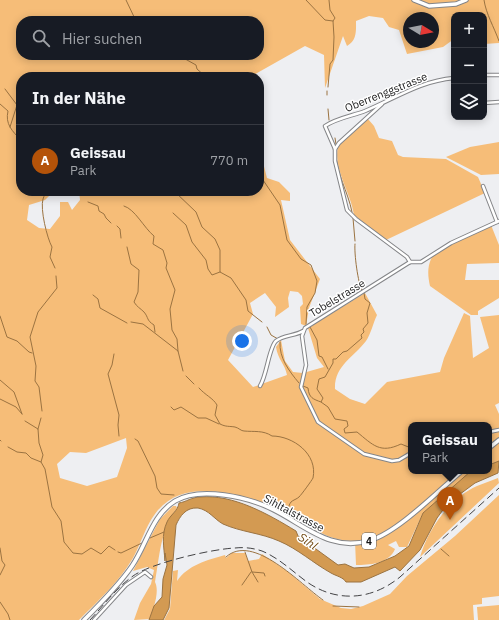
<!DOCTYPE html>
<html lang="de">
<meta charset="utf-8">
<style>
:root{--surface:#171b24;--page:#20242c;--text:#f1f3f6;--muted:#9ea1a6;--line:#363941;--accent:#b45309}
body{margin:0;font-family:"IBM Plex Sans",sans-serif;background:var(--page);color:var(--text)}
.controls{position:absolute;right:12px;top:12px;display:grid;overflow:hidden;border-radius:8px;box-shadow:0 2px 10px #0003}
.controls button{width:36px;height:36px;display:grid;place-items:center;padding:0;border:0;border-bottom:1px solid var(--line);background:var(--surface);color:var(--text);font:20px sans-serif}
.compass{position:absolute;left:403px;top:12px;width:36px;height:36px;border-radius:50%;background:var(--surface);box-shadow:0 2px 10px #0003;rotate:100deg}
.you{position:absolute;left:242px;top:341px;width:14px;height:14px;margin:-10px;border:3px solid #fff;border-radius:50%;background:#1a73e8;box-shadow:0 0 0 6px #1a73e833}
.badge{display:grid;place-items:center;width:26px;height:26px;border-radius:50%;background:var(--accent);color:#fff;font-size:13px;font-weight:700}
.pin{position:absolute;translate:-50% -33px;filter:drop-shadow(0 1px 2px #0008)}
.pin::after{content:'';position:absolute;top:21px;width:14px;height:12px;background:inherit;clip-path:polygon(0 0,100% 0,50% 100%)}
.popup{position:absolute;left:408px;top:422px;width:84px;height:52px;box-sizing:border-box;display:grid;place-content:center;border-radius:8px;background:var(--surface);filter:drop-shadow(0 1px 3px #0005);font-size:13px;white-space:nowrap;color:var(--muted)}
.popup b{font-size:15px;color:var(--text)}
.popup::after{content:'';position:absolute;left:50%;top:100%;margin-left:-8px;border:8px solid transparent;border-top-color:var(--surface)}
.list{margin:0;padding:0;list-style:none}
h2{display:flex;justify-content:space-between;align-items:center;height:52px;margin:0;padding:0 16px;font-size:17px}
h2 small{font-size:13px;font-weight:400;color:var(--muted)}
.list li{display:grid;grid-template-columns:26px 1fr auto;gap:12px;align-items:center;box-sizing:border-box;height:72px;padding:0 16px;border-top:1px solid var(--line)}
.list b{display:block;font-size:15px;white-space:nowrap}
.list p{margin:0;font-size:13px;white-space:nowrap;color:var(--muted)}
.list em{font-size:13px;font-style:normal;color:var(--muted)}
.icon{flex:none;width:22px;height:22px;fill:none;stroke:currentColor;stroke-width:2;stroke-linecap:round;stroke-linejoin:round}
.map{position:relative;flex:none;width:499px;height:620px;overflow:hidden}
.search{position:absolute;background:var(--surface);box-shadow:0 2px 10px #0003;left:16px;top:16px;width:248px;height:44px;display:flex;align-items:center;gap:10px;box-sizing:border-box;padding:0 14px;border-radius:16px;color:var(--muted);font-size:15px}
.panel{position:absolute;background:var(--surface);box-shadow:0 2px 10px #0003;left:16px;top:72px;width:248px;height:124px;border-radius:16px}
.map>svg:first-child{display:block}
.green{fill:#f6bd78;fill-rule:evenodd}
.water{fill:#d39a52;stroke:#9b7341}
.lines{fill:none;stroke-linecap:round;stroke-linejoin:round}
.stream{stroke:#9b7341;stroke-width:1}
.street-casing{stroke:#848588;stroke-width:4.5}
.secondary-casing{stroke:#848588;stroke-width:5.5}
.primary-casing{stroke:#848588;stroke-width:5.5}
.street{stroke:#fff;stroke-width:2.5}
.secondary{stroke:#fff;stroke-width:3.5}
.primary{stroke:#fff;stroke-width:3.5}
.rail{stroke:#434345;stroke-width:1;stroke-dasharray:8 4;stroke-linecap:butt}
.labels{text-anchor:middle;dominant-baseline:central;stroke-width:3;stroke-linejoin:round;paint-order:stroke}
.shield{fill:#fff;stroke:#5d5d5e;stroke-width:1}
.shield-label{font-size:10px;font-weight:bold;fill:#181819}
.street-label{font-size:11px;fill:#181819;stroke:#fff}
.water-label{font-size:12px;font-style:italic;fill:#724b15;stroke:#fff}
</style>
<div class="map">
<svg width="499" height="620" viewBox="0 0 499 620">
<rect width="100%" height="100%" fill="#eeeff2"/>
<g class="green">
<path d="M 0,0 L 499,0 L 499,43 L 484,44 L 484,15 L 454,15 L 454,39 L 443,47 L 407,54 L 399,30 L 389,27 L 383,18 L 369,16 L 356,21 C 356,31 357,40 347,46 L 343,36 L 325,88 L 324,55 L 305,46 L 250,77 L 21,77 L 21,191 L 62,191 L 61,195 L 51,194 L 45,200 L 29,205 L 27,220 L 39,228 L 50,229 L 60,216 L 60,202 L 68,202 L 72,210 L 80,200 L 79,191 L 131,191 L 132,193 L 134,191 L 259,191 L 259,147 L 267,178 L 279,182 L 290,193 L 290,201 L 281,200 L 290,240 L 320,279 L 309,308 L 306,326 L 301,324 L 300,307 L 303,304 L 302,296 L 298,292 L 290,291 L 288,298 L 289,307 L 275,317 L 276,307 L 265,293 L 250,303 L 253,314 L 228,360 L 253,387 L 287,375 C 285,364 278,360 276,347 L 281,340 L 285,361 L 293,372 L 303,373 L 324,367 L 317,358 L 308,328 L 365,293 L 377,315 C 373,323 371,334 366,341 C 354,357 334,366 335,389 L 350,399 L 365,404 L 387,382 L 440,372 L 444,358 L 464,313 L 470,316 L 473,358 L 489,348 L 480,317 L 499,315 L 499,403 L 495,405 L 499,414 L 499,461 L 489,465 L 489,425 L 411,425 L 411,471 L 472,471 L 423,513 L 407,547 L 399,547 L 396,541 L 388,545 L 395,549 C 389,564 369,565 356,565 L 355,541 C 319,541 308,520 278,506 L 274,508 C 238,493 182,476 155,514 C 145,527 141,544 133,558 C 119,582 98,601 79,620 L 0,620 ZM 409,18 L 433,18 L 433,42 L 409,42 ZM 21,21 L 259,21 L 259,55 L 21,55 ZM 126,438 L 127,448 L 117,477 L 87,486 L 60,478 L 57,464 L 70,452 L 86,453 Z"/>
<path d="M 368,119 L 374,126 L 379,138 L 392,141 L 398,155 L 403,157 L 446,159 L 478,177 L 485,193 L 386,240 L 354,215 C 351,192 333,170 338,146 Z"/>
<polygon points="499,142 499,174 481,175 446,157 470,147"/>
<path d="M 491,225 L 499,245 L 499,263 L 467,264 L 465,280 L 499,280 L 499,298 L 478,311 L 478,315 L 471,315 L 430,286 C 428,277 427,268 431,259 C 439,245 476,232 491,225 Z"/>
<path d="M 498,478 L 499,483 L 420,557 C 428,529 450,498 477,486 C 484,483 491,481 498,478 Z"/>
<path d="M 499,495 L 499,596 L 482,598 L 482,604 L 473,605 L 474,620 L 164,620 L 170,609 L 173,571 L 178,570 L 177,581 C 188,565 207,560 225,555 L 226,558 L 232,553 L 245,553 L 248,561 L 259,559 L 262,554 L 288,572 L 320,599 L 341,608 L 351,609 L 363,606 L 390,594 L 407,576 L 455,536 Z"/>
<path d="M 173,506 L 176,506 L 177,508 C 160,532 160,554 155,582 C 160,592 153,609 150,619 L 134,620 L 140,603 L 151,584 L 154,570 L 147,567 L 133,571 L 160,519 Z"/>
<polygon points="499,605 499,620 478,620 477,607"/>
</g>
<path class="water" d="M 499,461 L 498,473 L 475,483 L 448,503 L 437,518 L 420,550 L 400,571 L 395,567 L 361,582 L 346,582 C 343,577 336,576 331,573 C 313,563 298,549 279,541 C 261,533 241,532 223,524 C 214,519 209,510 198,508 C 186,507 180,516 176,525 L 169,608 L 163,620 L 149,620 L 154,606 L 162,597 L 163,579 L 167,565 L 165,553 L 165,561 C 164,547 161,535 167,522 C 170,515 178,511 179,503 C 186,502 192,497 200,497 C 233,494 268,514 296,531 L 298,536 L 338,565 L 345,564 L 354,568 L 369,567 L 395,556 L 409,546 L 423,513 L 471,471 L 489,471 L 489,465 Z"/>
<g class="lines">
<g class="stream">
<polyline points="126,0 136,21"/>
<polyline points="306,0 325,20 333,21"/>
<path d="M 484,0 C 486,14 494,27 499,41"/>
<polyline points="178,55 196,65 197,69 206,77"/>
<polyline points="328,87 330,64 333,60 334,37 333,21 335,18 330,10 329,0"/>
<polyline points="5,89 17,105 10,127"/>
<polyline points="327,95 327,91"/>
<path d="M 0,104 L 8,111 C 5,124 12,131 21,140"/>
<polyline points="328,109 329,120"/>
<polyline points="335,138 336,144"/>
<path d="M 336,152 C 336,174 348,191 352,212"/>
<polyline points="259,168 263,180 280,205 287,240 301,259 311,265 317,281 315,293 307,307 306,324"/>
<path d="M 49,191 C 46,194 44,195 43,199 C 40,209 47,238 52,247 L 50,257 L 55,268"/>
<polyline points="174,191 196,212 202,227 215,239 220,250 220,272 231,278 246,300 248,311 262,322"/>
<polyline points="88,202 98,206 99,211 104,214 106,218 111,223"/>
<path d="M 124,206 C 135,209 144,228 154,236 L 153,244 L 163,250 L 167,263 L 166,268 L 175,290 L 170,309 L 172,330 L 177,339 L 178,351"/>
<polyline points="173,213 186,225 192,242 206,260 208,269 212,275 220,272"/>
<polyline points="353,218 355,241"/>
<polyline points="117,226 120,229 121,238"/>
<path d="M 355,244 C 354,253 358,284 362,290"/>
<path d="M 127,247 L 131,264 L 139,270 L 138,292 L 134,302 C 137,307 140,308 144,312 C 149,318 146,320 154,325 L 155,332"/>
<path d="M 364,293 L 365,299 L 370,303 L 367,313 L 368,323 L 363,329 L 364,332 L 361,335 L 362,338 L 347,351 L 343,352 L 336,359 L 333,359 L 333,363 L 325,377 L 319,379 L 317,389 L 323,398 L 321,402 L 328,407 L 335,419 L 347,421 L 348,426 L 344,429 L 345,433 L 357,432 C 373,445 380,454 401,444 L 411,448"/>
<polyline points="93,295 98,299 100,308 127,323"/>
<polyline points="0,316 7,337 17,341 29,352 32,353"/>
<polyline points="131,322 143,324 178,351 183,371"/>
<polyline points="267,327 271,335 278,339"/>
<polyline points="310,327 317,340 319,356 322,357 328,369"/>
<path d="M 280,342 C 279,358 289,371 299,383"/>
<polyline points="114,354 112,365 108,374 119,415 118,425 119,436"/>
<polyline points="186,376 194,384"/>
<polyline points="0,380 14,392 22,414"/>
<path d="M 303,386 L 308,388 C 309,398 313,399 321,402"/>
<path d="M 199,388 C 205,395 213,398 217,405 L 215,415 L 220,424 C 226,427 229,426 235,427 C 239,428 241,431 244,431 C 254,432 263,430 272,436 C 293,436 318,454 313,478 C 312,480 302,494 299,497 C 297,499 293,500 291,502 C 289,504 289,508 287,510"/>
<polyline points="0,399 16,407 22,414"/>
<polyline points="171,407 174,410 181,407 198,418 206,418 219,424"/>
<polyline points="42,411 39,387 35,381 36,366 30,337 38,312 57,288 56,276"/>
<polyline points="25,421 38,429 39,443 43,455 41,462 45,469 52,507 61,521 64,542 73,553 82,554 91,548 101,554 109,546 115,550"/>
<polyline points="38,429 41,418"/>
<polyline points="135,439 138,441 155,476 157,488 161,494 174,495"/>
<polyline points="0,440 1,441"/>
<polyline points="8,447 17,452 26,453 31,458 41,462"/>
<polyline points="150,538 164,532"/>
<polyline points="0,548 2,561 5,565 0,575"/>
<polyline points="441,549 449,556"/>
<polyline points="118,552 121,553 142,543"/>
<polyline points="245,552 252,572 258,582"/>
<path d="M 226,557 C 253,532 301,585 323,600"/>
<polyline points="252,572 264,573 265,576"/>
<polyline points="242,585 251,572"/>
<polyline points="0,602 8,614 10,620"/>
<polyline points="333,606 359,607"/>
</g>
<defs>
<g id="street">
<polyline points="484,75 499,75"/>
<polyline points="484,103 499,102"/>
<polyline points="335,149 339,143 382,104"/>
<polyline points="483,186 497,222"/>
<polyline points="410,262 305,328 302,336 306,365 301,387 318,422 364,454 392,461 399,460 411,453"/>
<path d="M 410,262 L 407,257 L 356,219 L 347,210 L 335,161 L 335,149 L 325,126 C 337,118 352,116 365,111 C 396,98 420,81 454,78"/>
<polyline points="410,262 421,262 451,243 499,221"/>
<path d="M 260,386 C 267,375 269,347 276,341 C 283,335 295,336 303,331"/>
<polyline points="489,432 499,430"/>
<polyline points="94,620 126,585 145,572 151,577"/>
</g>
<polyline id="secondary" points="414,0 429,6 456,4 466,0"/>
<g id="primary">
<polyline points="489,448 499,440"/>
<path d="M 84,620 C 101,603 119,585 132,566 C 147,544 152,515 175,501 C 200,486 249,497 274,510 C 306,526 332,553 371,540 C 398,532 439,490 462,471"/>
</g>
</defs>
<use href="#street" class="street-casing"/>
<use href="#secondary" class="secondary-casing"/>
<use href="#primary" class="primary-casing"/>
<use href="#street" class="street"/>
<use href="#secondary" class="secondary"/>
<use href="#primary" class="primary"/>
<path class="rail" d="M 90,620 C 104,605 116,588 133,576 C 151,563 212,549 235,548 C 244,547 253,548 262,551 C 279,558 292,571 307,582 C 337,603 372,600 400,577 L 499,488"/>
</g>
<g class="labels">
<rect class="shield" x="362" y="533" width="14" height="16" rx="3"/>
<g class="shield-label">
<text x="369" y="541">4</text>
</g>
<g class="street-label">
<text transform="translate(386 92) rotate(-22)">Oberrenggstrasse</text>
<text transform="translate(337 298) rotate(-31)">Tobelstrasse</text>
<text transform="translate(294 513) rotate(28)">Sihltalstrasse</text>
</g>
<g class="water-label">
<text transform="translate(308 541) rotate(34)">Sihl</text>
</g>
</g>
</svg>
<div class="controls">
<button>+</button>
<button>−</button>
<button><svg class="icon" aria-label="layers" viewBox="0 0 24 24"><path d="M12 4l9 5-9 5-9-5zM3 14l9 5 9-5"/></svg></button>
</div>
<svg class="compass" viewBox="-18 -18 36 36"><path d="M0-13l5 13h-10z" fill="#e53935"/><path d="M0 13l5-13h-10z" fill="#9ea1a6"/></svg>
<div class="you"></div>
<div class="pin badge" style="left:450px;top:520px">A</div>
<div class="popup"><b>Geissau</b>Park</div>
<div class="search"><svg class="icon" aria-label="search" viewBox="0 0 24 24"><circle cx="10" cy="10" r="6"/><path d="M15 15l6 6"/></svg>Hier suchen</div>
<section class="panel">
<h2>In der Nähe<small></small></h2>
<ul class="list">
<li><span class="badge">A</span><div><b>Geissau</b><p>Park</p></div><em>770 m</em></li>
</ul>
</section>
</div>
